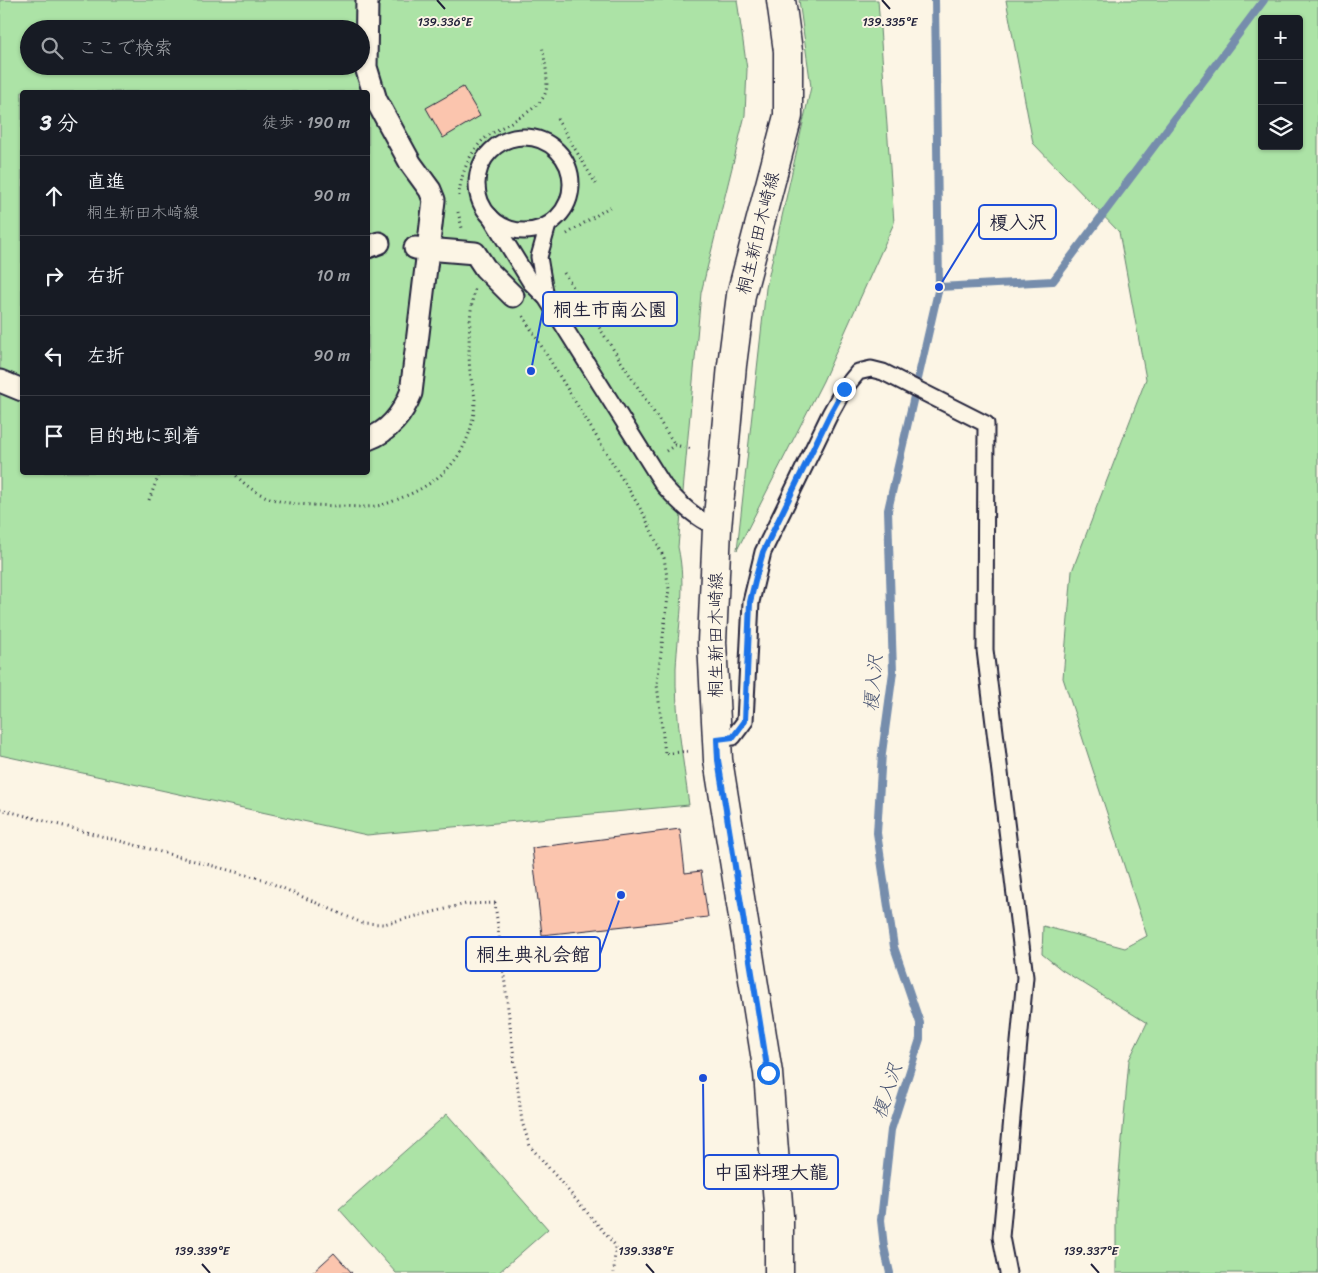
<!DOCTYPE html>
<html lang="ja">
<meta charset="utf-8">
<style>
:root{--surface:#171b24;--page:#20242c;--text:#f1f3f6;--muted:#9ea1a6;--line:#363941}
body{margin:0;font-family:Sriracha,"Klee One",sans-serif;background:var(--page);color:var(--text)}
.controls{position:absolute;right:15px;top:15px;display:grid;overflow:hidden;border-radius:5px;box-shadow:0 1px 4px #0004}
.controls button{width:45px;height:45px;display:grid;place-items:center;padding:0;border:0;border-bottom:1px solid var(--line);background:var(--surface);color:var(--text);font:25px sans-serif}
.stop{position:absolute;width:15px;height:15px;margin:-11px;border:4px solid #1a73e8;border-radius:50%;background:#fff}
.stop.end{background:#1a73e8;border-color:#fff;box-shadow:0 1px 5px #0008}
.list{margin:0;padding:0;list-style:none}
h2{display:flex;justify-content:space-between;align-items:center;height:65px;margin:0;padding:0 20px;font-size:21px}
h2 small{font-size:16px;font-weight:400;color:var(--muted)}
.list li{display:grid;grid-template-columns:32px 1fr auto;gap:15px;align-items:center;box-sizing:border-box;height:80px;padding:0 20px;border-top:1px solid var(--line)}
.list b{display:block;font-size:19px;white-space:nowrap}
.list p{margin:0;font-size:16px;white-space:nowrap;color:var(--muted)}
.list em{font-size:16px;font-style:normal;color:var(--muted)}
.icon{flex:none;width:28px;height:28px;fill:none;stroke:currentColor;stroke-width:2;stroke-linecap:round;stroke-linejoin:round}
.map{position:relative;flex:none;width:1318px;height:1273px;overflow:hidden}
.search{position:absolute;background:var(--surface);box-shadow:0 1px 4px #0004;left:20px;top:20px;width:350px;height:55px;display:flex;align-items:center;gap:12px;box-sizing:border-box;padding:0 18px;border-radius:28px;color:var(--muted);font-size:19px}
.panel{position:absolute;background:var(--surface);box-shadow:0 1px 4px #0004;left:20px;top:90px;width:350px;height:385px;border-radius:5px}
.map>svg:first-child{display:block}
.green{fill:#ace3a6;stroke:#678270;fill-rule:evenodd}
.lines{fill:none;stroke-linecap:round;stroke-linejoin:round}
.stream{stroke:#768dac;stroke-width:8}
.building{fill:#fbc5ae;stroke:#22223b}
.service-casing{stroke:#22223b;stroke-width:19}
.pedestrian-casing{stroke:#22223b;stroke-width:25}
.secondary-casing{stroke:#22223b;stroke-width:31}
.path{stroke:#22223b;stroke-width:3;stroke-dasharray:1 4;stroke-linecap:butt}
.service{stroke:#fcf5e5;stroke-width:15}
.pedestrian{stroke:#fcf5e5;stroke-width:21}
.secondary{stroke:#fcf5e5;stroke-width:28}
.route{stroke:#1a73e8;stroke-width:6}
.ticks{fill:none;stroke:#22223b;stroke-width:2}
.labels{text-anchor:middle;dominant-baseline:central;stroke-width:4;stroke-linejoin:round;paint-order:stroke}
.street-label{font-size:18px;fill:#22223b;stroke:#fcf5e5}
.water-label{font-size:19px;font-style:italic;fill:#4c5774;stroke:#fcf5e5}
.ticks-label{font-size:12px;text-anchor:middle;fill:#22223b;stroke:#fcf5e5;stroke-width:4;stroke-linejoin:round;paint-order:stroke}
.leader{fill:none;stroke:#1d4ed8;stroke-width:2}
.callout-dot{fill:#1d4ed8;stroke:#fcf5e5;stroke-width:2}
.callout{fill:#fcf5e5;stroke:#1d4ed8;stroke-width:2}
.callout-label{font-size:19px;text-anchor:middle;font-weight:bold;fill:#22223b}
</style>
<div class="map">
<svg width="1318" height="1273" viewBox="0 0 1318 1273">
<rect width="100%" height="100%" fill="#fcf5e5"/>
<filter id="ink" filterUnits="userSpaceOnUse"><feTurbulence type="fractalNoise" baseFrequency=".02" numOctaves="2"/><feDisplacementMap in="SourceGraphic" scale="10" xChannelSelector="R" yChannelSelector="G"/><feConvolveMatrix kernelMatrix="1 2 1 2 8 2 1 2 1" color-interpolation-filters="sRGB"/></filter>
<g filter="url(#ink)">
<g class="green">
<path d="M 0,0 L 737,0 L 747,69 L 745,115 L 701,293 L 678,547 C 687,587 678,627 676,668 C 675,714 683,759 689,805 L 367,835 L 0,755 ZM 29,29 L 361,29 L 361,66 L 29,66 ZM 22,92 L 368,92 L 368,472 L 22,472 Z"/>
<polygon points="799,0 878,0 894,223 823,381 737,550 766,288 811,87"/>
<path d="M 1006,0 L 1318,0 L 1318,1273 L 1116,1273 L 1116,1208 L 1129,1060 L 1147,1023 L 1062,970 L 1042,954 L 1043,926 L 1125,948 L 1147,936 L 1063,678 L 1072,571 L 1146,379 L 1119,232 L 1033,143 ZM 1262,19 L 1299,19 L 1299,146 L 1262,146 Z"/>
<polygon points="447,1114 548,1229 498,1273 396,1273 339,1209"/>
</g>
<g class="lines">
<g class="stream">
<polyline points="939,287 1053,281 1264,0"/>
<polyline points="890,1273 884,1247 881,1220 891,1130 920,1039 920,1023 894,947 877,833 882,753 893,672 888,510 939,287 935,0"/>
</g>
</g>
<g class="building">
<polygon points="463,87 480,116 443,138 426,108"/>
<polygon points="680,829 685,873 701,871 708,917 542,935 532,848"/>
<polygon points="334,1253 352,1273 312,1273"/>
</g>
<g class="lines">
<defs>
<g id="service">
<circle cx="524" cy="184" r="47"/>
<path d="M 490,216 L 531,283 L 546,298 L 664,486 C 680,504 695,518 717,528"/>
<polyline points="546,298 539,257 548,225"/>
<polyline points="717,739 733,737 745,721 751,602 763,552 830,414 844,389 858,372 871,369 883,372 986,424 985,650 1025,977 1001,1237 1008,1273"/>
</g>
<g id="pedestrian">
<path d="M 367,0 L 366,67 L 376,100 L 411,164 L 430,190 L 434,200 L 411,393 C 403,413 389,432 368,439"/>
<polyline points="368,247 379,243"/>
<polyline points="415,248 475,253 485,268 513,296"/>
<polyline points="0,381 22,390"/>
</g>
<polyline id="secondary" points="779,1273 779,1216 768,1073 718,760 712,642 717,528 732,365 741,295 788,116 788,51 781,0"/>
</defs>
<use href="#service" class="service-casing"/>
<use href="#pedestrian" class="pedestrian-casing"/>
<use href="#secondary" class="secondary-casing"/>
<g class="path">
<polyline points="557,119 596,184"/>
<path d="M 459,196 C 460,177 469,153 483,140 C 499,125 540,113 546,91 C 549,77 544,59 542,45"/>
<polyline points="458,212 462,228"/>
<polyline points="567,234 611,206"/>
<polyline points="564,273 675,445"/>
<polyline points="523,316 643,513 664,558 669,589 657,684 665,754 688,751"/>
<polyline points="666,451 675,445 692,449"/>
<path d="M 233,472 C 263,507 296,504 338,506 C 350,506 363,508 376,506 C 386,505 398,499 408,495 C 449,477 472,448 475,402 C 475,393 471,382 470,372 C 468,353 469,307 475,289"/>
<polyline points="149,500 160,472"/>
<polyline points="0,809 262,879 362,923 384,924 466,904 495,903 522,1122 530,1146 615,1245 614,1273"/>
</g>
<use href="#service" class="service"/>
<use href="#pedestrian" class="pedestrian"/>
<use href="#secondary" class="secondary"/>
</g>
</g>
<g class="lines" filter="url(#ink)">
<polyline class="route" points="768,1073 718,760 717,739 733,737 745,721 750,602 756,577 763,552 830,414 844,389"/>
</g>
<path class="ticks" d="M 437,0 L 445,9M 882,0 L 890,9M 202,1264 L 210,1273M 646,1264 L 654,1273M 1091,1264 L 1099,1273"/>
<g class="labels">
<g class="street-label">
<text transform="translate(758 233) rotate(-76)">桐生新田木崎線</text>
<text transform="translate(716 635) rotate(-90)">桐生新田木崎線</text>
</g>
<g class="water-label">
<text transform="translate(873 683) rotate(-85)">榎入沢</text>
<text transform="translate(887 1091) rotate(-72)">榎入沢</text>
</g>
</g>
<g class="ticks-label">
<text x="445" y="26">139.336°E</text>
<text x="890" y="26">139.335°E</text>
<text x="202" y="1255">139.339°E</text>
<text x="646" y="1255">139.338°E</text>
<text x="1091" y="1255">139.337°E</text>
</g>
<path class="leader" d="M939 287L979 222M531 371L543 309M621 895L600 954M703 1078L704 1172"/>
<g class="callout-dot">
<circle cx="939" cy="287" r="5"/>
<circle cx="531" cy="371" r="5"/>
<circle cx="621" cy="895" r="5"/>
<circle cx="703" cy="1078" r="5"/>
</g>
<g class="callout">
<rect x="979" y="205" width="77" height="34" rx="5"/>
<rect x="543" y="292" width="134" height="34" rx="5"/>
<rect x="466" y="937" width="134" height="34" rx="5"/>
<rect x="704" y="1155" width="134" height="34" rx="5"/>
</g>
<g class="callout-label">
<text x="1018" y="229">榎入沢</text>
<text x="610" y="316">桐生市南公園</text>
<text x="533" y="961">桐生典礼会館</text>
<text x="771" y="1179">中国料理大龍</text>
</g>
</svg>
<div class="controls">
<button>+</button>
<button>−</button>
<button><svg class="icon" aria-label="layers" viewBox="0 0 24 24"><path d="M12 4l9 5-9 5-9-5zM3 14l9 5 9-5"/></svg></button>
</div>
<div class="stop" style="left:768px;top:1073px"></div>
<div class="stop end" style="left:844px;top:389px"></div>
<div class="search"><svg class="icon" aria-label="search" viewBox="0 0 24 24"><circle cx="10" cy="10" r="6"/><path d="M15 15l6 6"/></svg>ここで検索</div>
<section class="panel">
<h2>3 分<small>徒歩 · 190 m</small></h2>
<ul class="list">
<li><svg class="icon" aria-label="ahead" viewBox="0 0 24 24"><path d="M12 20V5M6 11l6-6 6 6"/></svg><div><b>直進</b><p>桐生新田木崎線</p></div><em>90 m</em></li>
<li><svg class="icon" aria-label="right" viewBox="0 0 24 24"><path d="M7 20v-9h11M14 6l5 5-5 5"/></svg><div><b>右折</b></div><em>10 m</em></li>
<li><svg class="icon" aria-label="left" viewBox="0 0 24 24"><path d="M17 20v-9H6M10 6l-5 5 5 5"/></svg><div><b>左折</b></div><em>90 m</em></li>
<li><svg class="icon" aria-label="arrive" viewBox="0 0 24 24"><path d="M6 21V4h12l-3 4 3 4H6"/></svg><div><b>目的地に到着</b></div></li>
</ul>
</section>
</div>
